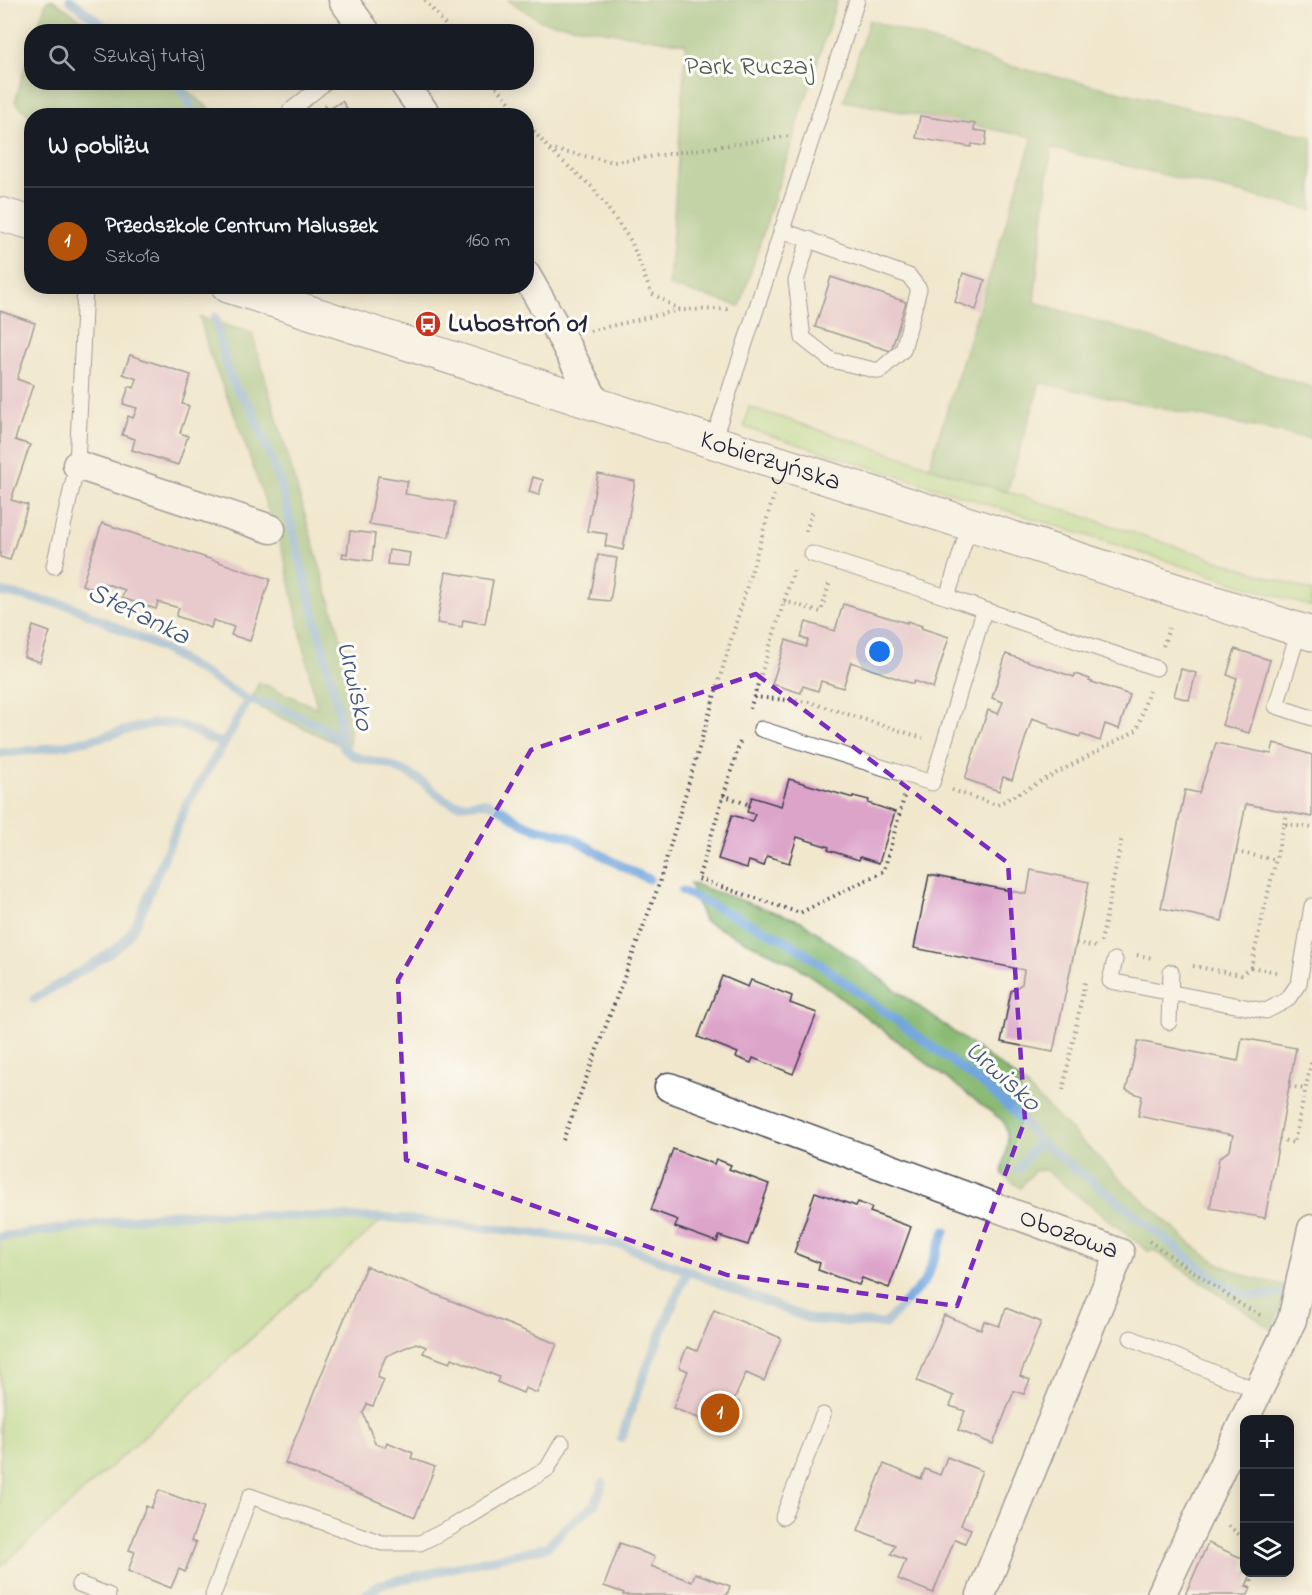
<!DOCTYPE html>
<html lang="pl">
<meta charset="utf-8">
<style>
:root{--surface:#171b24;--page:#20242c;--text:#f1f3f6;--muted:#9ea1a6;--line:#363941;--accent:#b45309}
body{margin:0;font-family:"Indie Flower",sans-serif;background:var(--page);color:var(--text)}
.controls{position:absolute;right:18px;bottom:18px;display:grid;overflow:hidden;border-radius:12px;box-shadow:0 3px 15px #0003}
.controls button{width:54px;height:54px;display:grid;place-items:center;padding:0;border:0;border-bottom:2px solid var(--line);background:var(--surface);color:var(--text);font:30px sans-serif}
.you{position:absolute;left:880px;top:652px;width:21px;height:21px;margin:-15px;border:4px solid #fff;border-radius:50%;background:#1a73e8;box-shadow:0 0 0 9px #1a73e833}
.badge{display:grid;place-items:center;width:39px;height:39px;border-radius:50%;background:var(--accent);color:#fff;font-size:20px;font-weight:700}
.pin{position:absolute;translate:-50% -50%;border:3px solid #fff;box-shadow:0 2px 6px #0006}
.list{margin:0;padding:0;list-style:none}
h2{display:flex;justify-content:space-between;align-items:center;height:78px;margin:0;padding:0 24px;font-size:26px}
h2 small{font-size:20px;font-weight:400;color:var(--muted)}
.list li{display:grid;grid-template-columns:39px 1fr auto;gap:18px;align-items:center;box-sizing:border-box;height:108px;padding:0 24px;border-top:2px solid var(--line)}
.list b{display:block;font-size:22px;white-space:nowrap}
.list p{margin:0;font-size:20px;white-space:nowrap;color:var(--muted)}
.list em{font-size:20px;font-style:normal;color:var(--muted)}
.icon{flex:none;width:33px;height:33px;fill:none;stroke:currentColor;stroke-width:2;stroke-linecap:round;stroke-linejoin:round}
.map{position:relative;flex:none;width:1312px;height:1595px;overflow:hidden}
.search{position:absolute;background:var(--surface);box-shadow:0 3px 15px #0003;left:24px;top:24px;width:510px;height:66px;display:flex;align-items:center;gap:15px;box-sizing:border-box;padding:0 21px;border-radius:24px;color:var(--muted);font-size:22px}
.panel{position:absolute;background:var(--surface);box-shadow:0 3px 15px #0003;left:24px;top:108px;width:510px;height:186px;border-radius:24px}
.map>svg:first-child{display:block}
.green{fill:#adda86;stroke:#687e60;stroke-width:1.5}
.forest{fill:#8aba73;stroke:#566e57;stroke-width:1.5}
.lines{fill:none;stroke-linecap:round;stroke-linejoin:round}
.stream{stroke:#71a5dd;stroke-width:9}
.building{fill:#dda4ca}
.service-casing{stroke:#414051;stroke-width:17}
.minor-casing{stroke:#414051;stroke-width:31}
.tertiary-casing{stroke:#414051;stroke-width:35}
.path{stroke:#414051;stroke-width:4;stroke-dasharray:1.5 4.5;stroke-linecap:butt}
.service{stroke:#fff;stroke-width:15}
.minor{stroke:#fff;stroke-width:28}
.tertiary{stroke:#fff;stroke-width:33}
.marked{fill:none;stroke:#7b2cbf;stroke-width:4.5;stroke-dasharray:12 8;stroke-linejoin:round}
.labels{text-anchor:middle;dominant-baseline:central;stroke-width:6;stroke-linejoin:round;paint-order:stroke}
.park-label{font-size:27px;fill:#4c5952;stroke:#fdfcf7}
.poi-label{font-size:27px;font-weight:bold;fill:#22223b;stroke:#fdfcf7;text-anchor:start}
.street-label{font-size:27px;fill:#22223b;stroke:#fdfcf7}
.water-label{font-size:28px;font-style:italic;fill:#42567c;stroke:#fdfcf7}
</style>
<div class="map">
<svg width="1312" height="1595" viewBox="0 0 1312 1595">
<rect width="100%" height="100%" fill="#fdfcf7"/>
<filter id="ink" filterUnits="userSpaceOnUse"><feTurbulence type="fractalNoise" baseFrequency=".0167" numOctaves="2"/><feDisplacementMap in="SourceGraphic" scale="12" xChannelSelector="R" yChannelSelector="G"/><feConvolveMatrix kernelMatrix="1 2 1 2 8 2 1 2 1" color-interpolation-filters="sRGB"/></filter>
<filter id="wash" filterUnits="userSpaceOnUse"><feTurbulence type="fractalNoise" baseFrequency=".008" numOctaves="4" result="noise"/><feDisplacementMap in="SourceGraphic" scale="24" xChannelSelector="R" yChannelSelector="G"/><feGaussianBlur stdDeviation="1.35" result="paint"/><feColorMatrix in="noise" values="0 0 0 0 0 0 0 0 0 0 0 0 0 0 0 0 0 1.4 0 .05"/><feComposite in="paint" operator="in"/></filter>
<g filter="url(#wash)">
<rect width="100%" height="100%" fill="#f1e7cd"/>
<g class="green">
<polygon points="749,407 1312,591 1312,607 744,427"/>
<polygon points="172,1212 391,1217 377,1224 0,1567 0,1233"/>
</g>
<g class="forest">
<polygon points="47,0 53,0 98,31 36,31"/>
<polygon points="508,0 837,0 740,306 669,286 686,44 541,21"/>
<polygon points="869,20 1006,65 1312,137 1312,210 1051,148 1034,302 1312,387 1312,439 1040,383 1007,492 929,467 1033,137 844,101"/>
<polygon points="31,45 32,82 177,83 218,115 32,116 31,117 15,102"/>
<polygon points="200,317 252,333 357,694 347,719 350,737 348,749 250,703 259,682 317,708 284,556 237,421 209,353"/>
<path d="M 690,883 L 801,921 L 1020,1080 L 1120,1179 L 1199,1251 L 1222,1265 L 1251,1278 L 1288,1286 L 1272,1329 L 1153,1250 L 1148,1251 L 1045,1170 L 1034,1171 L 1020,1188 L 1002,1174 C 1004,1152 1013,1143 1003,1121 L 821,983 L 793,964 L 704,921 Z"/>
</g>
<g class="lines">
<g class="stream">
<polyline points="70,0 112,32"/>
<polyline points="176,82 189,102 194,116"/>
<path d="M 215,317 L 227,369 L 237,390 L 251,407 L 280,482 L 339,711 C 340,725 337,741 347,751 C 359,762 380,760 394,767 C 404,771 414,776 422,782 C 433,790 444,802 457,804 C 470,806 481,799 493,805 C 506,810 515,821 528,826 C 542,832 558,831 572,838 C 598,852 621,868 649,879"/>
<polyline points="0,592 71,606 163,649 248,700 273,705 320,726 341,741"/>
<path d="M 0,753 C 34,752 68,745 101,737 C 123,732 140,724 164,723 C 190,722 205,743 225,742 L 248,700"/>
<path d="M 682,891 L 785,940 L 804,952 L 988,1088 L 1015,1113 L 1039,1141 L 1114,1198 L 1215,1279 C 1245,1299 1251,1297 1286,1293"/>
<polyline points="34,999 101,959 123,943 137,922 187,803 225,742"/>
<polyline points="1018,1169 1039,1141"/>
<polyline points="0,1237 172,1214 391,1218 535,1233 622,1245 812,1320 885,1324 925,1281 945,1231"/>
<polyline points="621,1438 645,1372 687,1271"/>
<polyline points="365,1595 381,1584 547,1547 565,1528 595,1504 603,1483"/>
</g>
</g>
<g id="blocks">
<g class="building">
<polygon points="342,101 352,116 330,116 324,106 325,105 328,110"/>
<polygon points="920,116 975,124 974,130 987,132 985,146 972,144 971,147 916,138"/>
<polygon points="963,273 985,280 976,310 955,302"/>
<polygon points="831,277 906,302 891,351 815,327"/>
<polygon points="0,311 35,323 17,379 33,385 15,440 30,445 11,500 28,505 10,560 0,557"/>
<polygon points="130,355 191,375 182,404 189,406 180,433 188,436 178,465 132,450 135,439 122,435 128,416 133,418 137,408 123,404 129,386 134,388 137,379 123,374"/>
<polygon points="598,474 635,481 623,550 605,546 607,534 587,531"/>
<polygon points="378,476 408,481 405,494 455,502 449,537 369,524"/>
<polygon points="533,477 543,480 539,495 529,492"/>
<polygon points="102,523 270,579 250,641 231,635 234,627 213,620 211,628 176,616 179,608 158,602 156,609 122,598 125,590 103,583 100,591 82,585"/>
<polygon points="350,531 375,534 372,561 342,557 343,553 347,554"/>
<polygon points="389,550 410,553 408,566 387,564"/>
<polygon points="598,555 617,558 610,601 590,599"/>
<polygon points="446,572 493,580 485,624 463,620 462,627 437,623"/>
<polygon points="843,604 907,623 907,621 922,626 921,628 949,637 933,688 914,681 913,684 851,662 843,688 821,681 818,691 803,686 801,693 772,684 786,640 806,647 808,640 801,637 806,622 835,631"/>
<polygon points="33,626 50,632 40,662 24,657"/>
<polygon points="1235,649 1270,660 1249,733 1222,725 1237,678 1227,675"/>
<polygon points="1006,654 1074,677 1075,674 1090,679 1089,681 1130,695 1119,729 1105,724 1100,741 1081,734 1080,737 1049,727 1049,724 1032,718 1012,780 1003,777 999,791 965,779 988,710 998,714 1003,702 992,698"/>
<polygon points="1181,669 1196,673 1189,700 1174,696"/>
<polygon points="1216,743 1271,754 1274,743 1312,755 1312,817 1246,804 1222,921 1161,908 1185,790 1199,793"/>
<polygon points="789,779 853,798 853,796 869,800 868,803 895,812 879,863 860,857 859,860 828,850 829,847 797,837 789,863 767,856 764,866 749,861 747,868 718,859 732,815 752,821 755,814 747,812 752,797 781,806"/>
<polygon points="1031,870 1089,882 1053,1052 1001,1042 1011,991 1022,984 1024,970 914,948 929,875 1027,894"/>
<polygon points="722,976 748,987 751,980 792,996 790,1003 817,1013 793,1074 753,1058 751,1063 736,1057 738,1053 698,1037"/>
<polygon points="1242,1038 1296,1048 1265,1218 1210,1208 1219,1158 1230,1150 1233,1135 1138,1116 1142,1096 1126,1090 1138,1041 1238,1061"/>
<polygon points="673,1149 714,1164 716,1159 731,1165 729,1169 769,1184 748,1245 719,1236 717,1242 675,1227 678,1220 651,1210"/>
<polygon points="815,1192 856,1206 858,1202 872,1208 870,1212 911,1227 889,1288 862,1278 859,1285 818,1270 820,1263 794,1253"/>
<polygon points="366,1266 557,1344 537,1393 525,1388 523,1393 497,1382 499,1377 452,1358 450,1363 423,1353 426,1347 416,1343 386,1356 377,1377 384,1380 373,1406 367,1404 363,1413 375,1443 385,1447 387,1442 413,1453 411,1458 435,1467 415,1517 285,1463"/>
<polygon points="1006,1308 1041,1322 1020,1376 1030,1380 1024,1394 1014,1391 993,1444 958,1430 965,1411 950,1406 954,1396 917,1381 944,1315 981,1330 984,1321 999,1326"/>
<polygon points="714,1310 781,1338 764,1381 746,1373 734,1400 739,1402 728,1430 673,1408 688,1371 679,1367 687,1347 697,1351"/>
<polygon points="947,1457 982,1471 961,1525 971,1529 965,1543 955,1539 933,1593 898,1579 906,1560 891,1554 895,1545 858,1530 884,1464 921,1479 925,1469 940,1475"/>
<polygon points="159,1490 204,1507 191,1541 196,1543 185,1572 179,1569 171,1588 128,1571 135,1552 129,1550 146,1506 151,1508"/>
<polygon points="620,1543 655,1557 651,1566 692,1582 695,1573 730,1586 727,1595 623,1595 624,1593 604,1586"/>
<polygon points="1208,1543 1244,1559 1244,1572 1252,1572 1246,1586 1251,1588 1248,1595 1185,1595"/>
</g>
</g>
</g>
<g filter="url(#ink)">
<use href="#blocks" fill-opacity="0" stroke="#414051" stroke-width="1.5"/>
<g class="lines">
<defs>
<g id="service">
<polyline points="289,116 290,111 326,82"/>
<polyline points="781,230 909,276 919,289 903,350 879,371 831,360 803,338 796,281 809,239"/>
<polyline points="710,443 719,423 857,0"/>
<polyline points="812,554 947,597 970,524"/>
<polyline points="54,566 77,465 85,286"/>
<polyline points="947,597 1156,668"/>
<polyline points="1299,630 1276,706 1312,718"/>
<polyline points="761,729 932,783 984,611"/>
<polyline points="1115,960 1110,981 1266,1011 1287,1000 1299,983 1312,906"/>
<polyline points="1169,1022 1171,972"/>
<polyline points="1131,1338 1258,1391"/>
<polyline points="783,1517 823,1415"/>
<polyline points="79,1584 108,1595"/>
<polyline points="213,1595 250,1496 382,1543 420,1543 452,1527 547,1469 562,1443"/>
</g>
<g id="minor">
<polyline points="343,0 366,32"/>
<polyline points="403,82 427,116"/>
<polyline points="526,275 563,340 598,407"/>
<polyline points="77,465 271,529"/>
<path id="s1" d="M 669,1087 L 1120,1253 L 981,1595"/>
<polyline points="1161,1595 1292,1320 1312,1229"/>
</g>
<g id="tertiary">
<polyline points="0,214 32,223"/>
<path id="s2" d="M 228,286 C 589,405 951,518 1312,634"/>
</g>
</defs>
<use href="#service" class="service-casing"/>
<use href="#minor" class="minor-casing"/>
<use href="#tertiary" class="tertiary-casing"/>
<g class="path">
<polyline points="425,0 451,32"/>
<polyline points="493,82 521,116"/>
<polyline points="526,122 549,149 614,162 789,136"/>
<polyline points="550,150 593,188 631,241 651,293 680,310 730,309"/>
<polyline points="590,331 679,310"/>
<polyline points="806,531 813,510"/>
<polyline points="784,601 821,612 829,584"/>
<polyline points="1163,646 1169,628"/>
<polyline points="754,697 809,702 923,738"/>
<polyline points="750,709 795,567"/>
<polyline points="740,742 698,879 800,913 884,871 904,797"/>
<polyline points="952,790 997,805 1137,730 1149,691"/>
<polyline points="723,795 750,805"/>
<polyline points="1284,824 1288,813"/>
<polyline points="1236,852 1276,860"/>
<polyline points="1101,942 1122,837"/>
<polyline points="1076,943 1097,947"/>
<polyline points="1137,955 1153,958"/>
<polyline points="1193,966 1241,975 1251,967"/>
<polyline points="1276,972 1251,967 1284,824 1312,828"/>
<polyline points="1289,1086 1305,1089"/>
<polyline points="1063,1090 1085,982"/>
<polyline points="1279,1139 1294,1143 1312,1059"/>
<polyline points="563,1140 657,890 774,495"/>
<polyline points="1149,1241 1240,1304 1260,1315"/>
<polyline points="1228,1526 1244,1538"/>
<polyline points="1249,1587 1255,1572"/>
</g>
<use href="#service" class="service"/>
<use href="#minor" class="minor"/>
<use href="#tertiary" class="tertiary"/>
</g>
</g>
<path d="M0 0H1312V1595H0ZM 756,674 L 1008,863 L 1025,1120 L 957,1306 L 727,1275 L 406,1160 L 398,980 L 531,750 Z" fill="#f1e7cd" fill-opacity=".55" fill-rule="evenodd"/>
<path class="marked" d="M 756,674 L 1008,863 L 1025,1120 L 957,1306 L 727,1275 L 406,1160 L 398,980 L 531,750 Z"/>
<defs>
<symbol id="bus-disc" viewBox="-11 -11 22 22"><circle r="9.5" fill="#c8321e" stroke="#fdfcf7"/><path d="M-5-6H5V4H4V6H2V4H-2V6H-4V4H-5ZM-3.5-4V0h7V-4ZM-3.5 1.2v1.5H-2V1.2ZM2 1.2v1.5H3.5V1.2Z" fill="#fff"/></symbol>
</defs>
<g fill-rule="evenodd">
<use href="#bus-disc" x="413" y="309" width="30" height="30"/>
</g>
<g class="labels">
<g class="park-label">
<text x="749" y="67">Park Ruczaj</text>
</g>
<g class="poi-label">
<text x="448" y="324">Lubostroń 01</text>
</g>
<g class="street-label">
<text stroke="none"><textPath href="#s2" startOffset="570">Kobierzyńska</textPath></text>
<text stroke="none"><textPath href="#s1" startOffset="426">Obozowa</textPath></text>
</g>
<g class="water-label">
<text transform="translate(138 615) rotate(26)">Stefanka</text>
<text transform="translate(354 686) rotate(77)">Urwisko</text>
<text transform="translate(1002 1077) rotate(42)">Urwisko</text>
</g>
</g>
</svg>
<div class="controls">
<button>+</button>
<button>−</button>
<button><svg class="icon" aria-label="layers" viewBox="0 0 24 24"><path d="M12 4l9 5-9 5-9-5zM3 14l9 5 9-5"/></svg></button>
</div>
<div class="you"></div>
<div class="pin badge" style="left:720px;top:1413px">1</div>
<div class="search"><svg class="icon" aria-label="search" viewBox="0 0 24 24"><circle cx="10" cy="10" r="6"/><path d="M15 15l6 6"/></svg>Szukaj tutaj</div>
<section class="panel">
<h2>W pobliżu<small></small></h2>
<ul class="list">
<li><span class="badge">1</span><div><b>Przedszkole Centrum Maluszek</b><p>Szkoła</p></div><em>160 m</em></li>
</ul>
</section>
</div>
